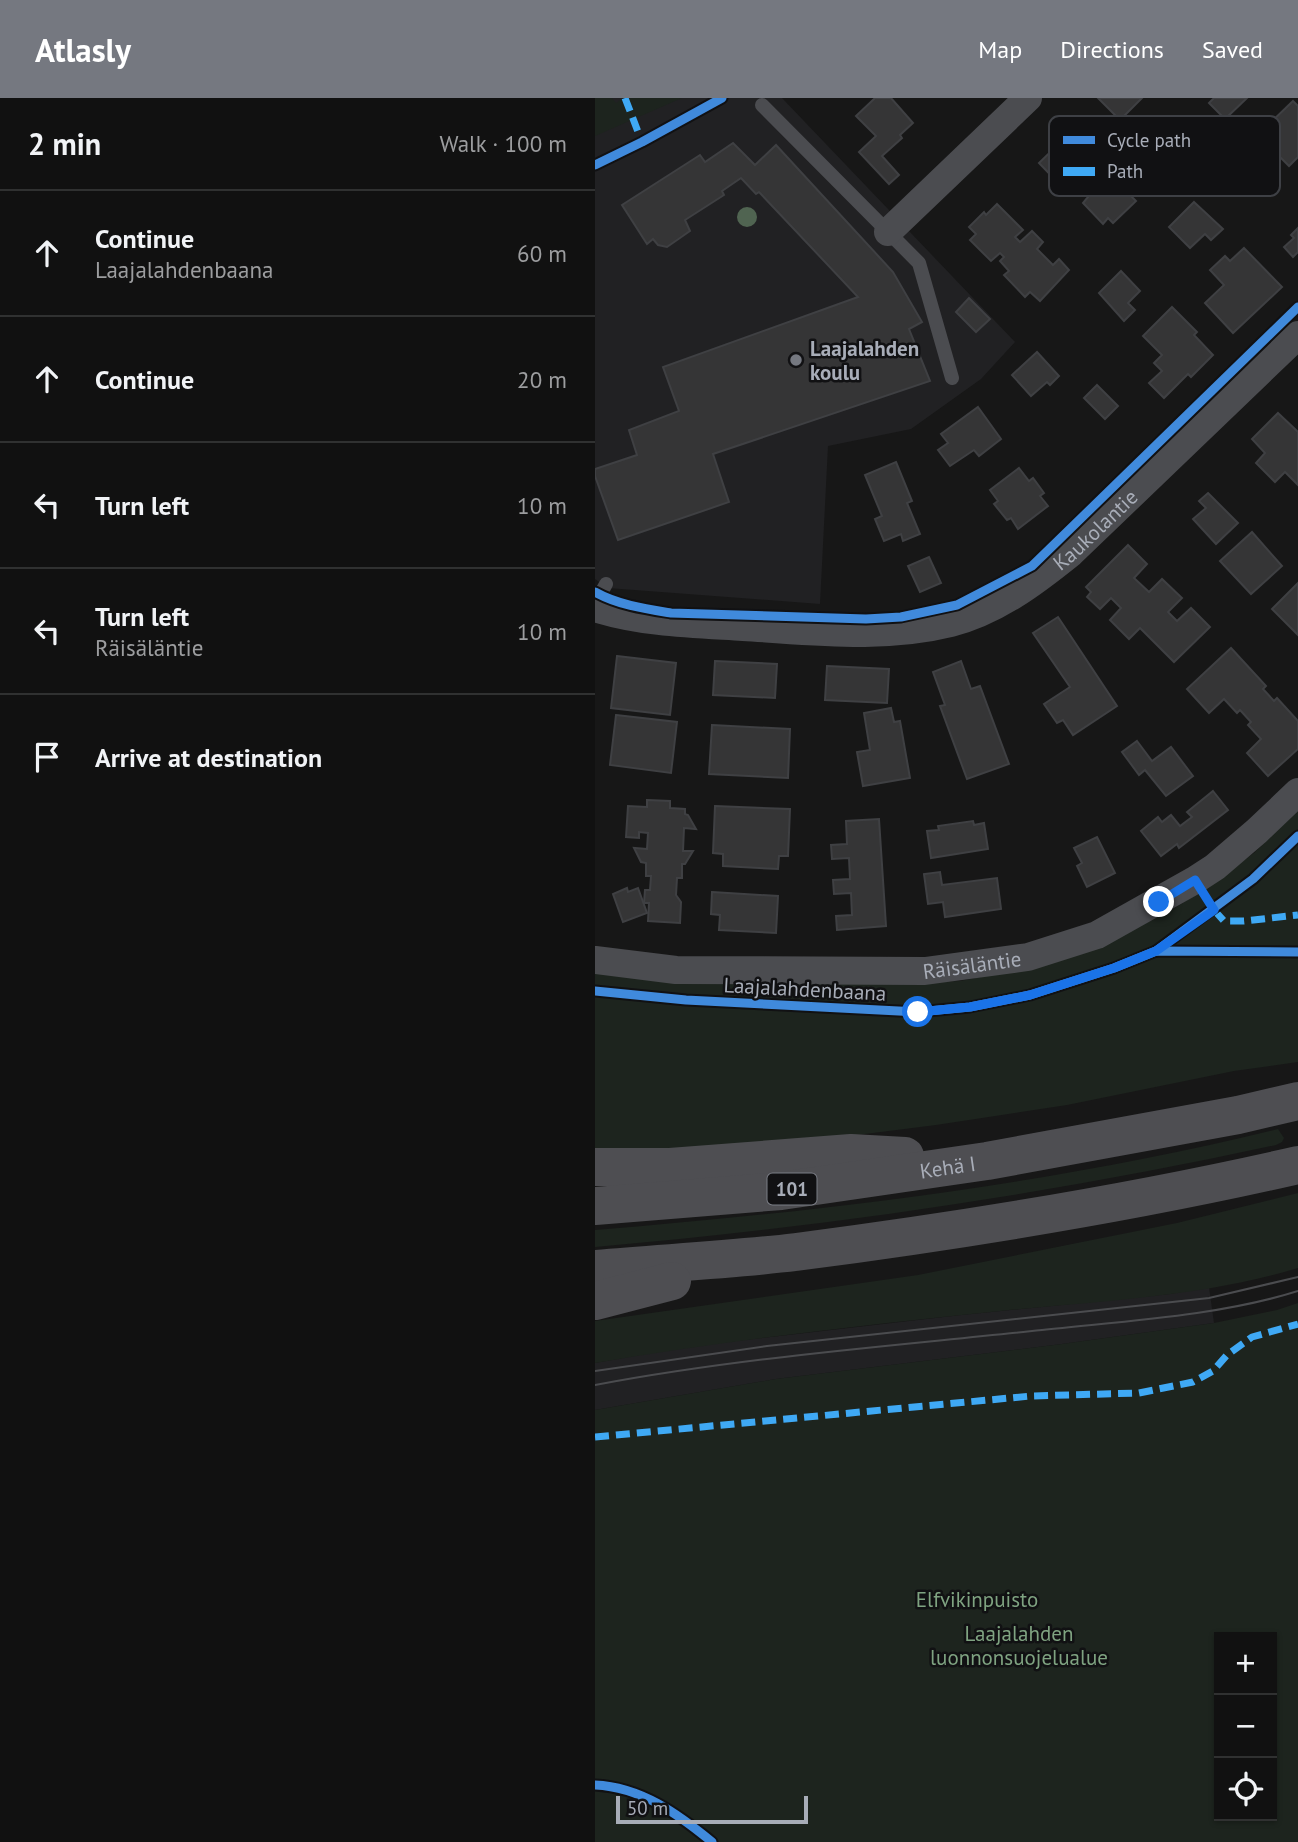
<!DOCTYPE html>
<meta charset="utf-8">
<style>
:root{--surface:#111;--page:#1e1f1f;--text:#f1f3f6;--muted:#9c9d9f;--line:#303131;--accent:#757880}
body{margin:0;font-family:"PT Sans",sans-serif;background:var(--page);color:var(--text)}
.controls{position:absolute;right:21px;bottom:21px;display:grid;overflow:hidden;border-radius:0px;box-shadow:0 2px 5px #0004}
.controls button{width:63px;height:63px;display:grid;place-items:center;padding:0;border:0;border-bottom:2px solid var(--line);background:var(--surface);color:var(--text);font:35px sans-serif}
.scale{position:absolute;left:21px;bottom:18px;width:192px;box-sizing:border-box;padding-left:7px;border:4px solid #a8adb8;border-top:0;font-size:19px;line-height:24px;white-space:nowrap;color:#a8adb8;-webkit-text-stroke:5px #111113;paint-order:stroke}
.stop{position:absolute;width:21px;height:21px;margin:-16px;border:5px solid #1a73e8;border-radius:50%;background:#fff}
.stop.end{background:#1a73e8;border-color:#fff;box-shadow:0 2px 7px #0008}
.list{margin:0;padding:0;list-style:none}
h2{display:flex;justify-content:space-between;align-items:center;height:91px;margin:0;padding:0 28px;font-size:30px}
h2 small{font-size:23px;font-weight:400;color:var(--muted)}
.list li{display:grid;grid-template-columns:46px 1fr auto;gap:21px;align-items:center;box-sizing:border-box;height:126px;padding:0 28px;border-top:2px solid var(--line)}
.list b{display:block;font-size:26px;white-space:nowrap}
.list p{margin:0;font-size:23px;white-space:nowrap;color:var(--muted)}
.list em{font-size:23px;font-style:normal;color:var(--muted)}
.icon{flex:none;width:38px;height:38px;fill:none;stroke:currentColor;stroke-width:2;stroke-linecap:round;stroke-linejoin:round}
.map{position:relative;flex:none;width:703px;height:1744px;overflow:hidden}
header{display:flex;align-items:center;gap:42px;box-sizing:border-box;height:98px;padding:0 35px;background:var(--accent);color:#fff}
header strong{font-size:33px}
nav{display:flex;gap:38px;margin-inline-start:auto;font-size:24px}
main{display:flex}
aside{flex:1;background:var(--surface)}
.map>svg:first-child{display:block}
.built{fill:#212123}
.green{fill:#1d241e;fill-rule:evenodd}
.building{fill:#353536;stroke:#3f4043;stroke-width:2}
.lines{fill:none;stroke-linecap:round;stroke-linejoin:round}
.service{stroke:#4b4c50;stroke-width:14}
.minor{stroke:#4b4c50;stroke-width:28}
.trunk{stroke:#4e4e52;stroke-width:38}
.tram{stroke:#4b4c4f;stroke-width:2}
.quiet{stroke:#3fa9f5;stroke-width:7;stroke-dasharray:14 7;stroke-linecap:butt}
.cycleway-casing{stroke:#111113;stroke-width:13}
.cycleway{stroke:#408adc;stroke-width:9}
.tree{fill:#506451}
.route{stroke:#1a73e8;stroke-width:9}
.poi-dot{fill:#757880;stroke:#111113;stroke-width:2.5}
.labels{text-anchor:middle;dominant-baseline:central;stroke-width:5;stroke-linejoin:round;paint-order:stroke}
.shield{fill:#111113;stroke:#7b7e86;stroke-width:2}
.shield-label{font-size:19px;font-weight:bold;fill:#a8adb8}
.poi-label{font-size:21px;font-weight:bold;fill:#a8adb8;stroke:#111113;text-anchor:start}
.street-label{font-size:21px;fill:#a8adb8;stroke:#111113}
.park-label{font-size:21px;fill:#7fa381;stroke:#111113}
.key{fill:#111113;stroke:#3e4045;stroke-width:2}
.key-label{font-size:19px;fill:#a8adb8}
</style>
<header>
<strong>Atlasly</strong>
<nav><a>Map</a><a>Directions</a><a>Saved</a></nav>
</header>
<main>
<aside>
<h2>2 min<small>Walk · 100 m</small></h2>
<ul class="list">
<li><svg class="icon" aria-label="ahead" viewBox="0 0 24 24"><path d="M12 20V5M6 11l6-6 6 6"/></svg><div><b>Continue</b><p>Laajalahdenbaana</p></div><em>60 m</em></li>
<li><svg class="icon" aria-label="ahead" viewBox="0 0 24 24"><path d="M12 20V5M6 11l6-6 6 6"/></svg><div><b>Continue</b></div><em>20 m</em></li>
<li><svg class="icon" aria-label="left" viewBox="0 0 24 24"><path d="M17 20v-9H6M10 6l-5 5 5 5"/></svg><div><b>Turn left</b></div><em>10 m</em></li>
<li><svg class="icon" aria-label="left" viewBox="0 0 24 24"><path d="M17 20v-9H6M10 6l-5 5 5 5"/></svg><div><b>Turn left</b><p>Räisäläntie</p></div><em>10 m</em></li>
<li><svg class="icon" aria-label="arrive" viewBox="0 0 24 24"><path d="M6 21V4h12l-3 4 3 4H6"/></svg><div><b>Arrive at destination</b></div></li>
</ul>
</aside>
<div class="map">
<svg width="703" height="1744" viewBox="0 0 703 1744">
<rect width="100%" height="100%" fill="#171717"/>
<g class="built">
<polygon points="0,0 187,0 420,244 386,281 316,331 233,348 225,506 13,490 0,481"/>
<polygon points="614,1189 619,1225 467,1246 181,1281 0,1312 0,1265 88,1249 366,1217 575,1196"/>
</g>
<g class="green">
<polygon points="0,0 17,0 21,5 28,0 87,0 0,38"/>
<polygon points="703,712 703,964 639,973 472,1007 341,1027 175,1048 0,1055 0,873 316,885 365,883 424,872 536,833 583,808 614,788 659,755"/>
<path d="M 683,1031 L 689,1040 L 687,1044 L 681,1047 C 456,1096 229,1129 0,1149 L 0,1132 C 229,1113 460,1086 683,1031 Z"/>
<path d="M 703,1095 L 703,1170 C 607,1199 504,1203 405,1213 C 269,1227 134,1242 0,1265 L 0,1223 L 323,1177 L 582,1125 Z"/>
<path d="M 703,1205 L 703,1744 L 0,1744 L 0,1312 L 181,1281 L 467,1246 L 619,1225 L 682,1212 ZM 624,1539 L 677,1539 L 677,1718 L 624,1718 Z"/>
</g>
<g class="building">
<polygon points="280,0 296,0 318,25 305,37 307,40 287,58 304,77 294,86 264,54 281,38 261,18"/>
<polygon points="503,0 547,0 525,22"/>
<polygon points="619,0 652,0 630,21 614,5"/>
<polygon points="698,3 703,8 703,59 694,68 677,51 682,46 668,32"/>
<polygon points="473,37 483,47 487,42 499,55 494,59 502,67 499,70 503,74 508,69 519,81 524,76 536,88 531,93 541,103 518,125 513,120 508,126 488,105 493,99 485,91 489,87 485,84 473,95 444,65"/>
<polygon points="138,45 160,67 181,47 298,174 327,224 314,231 335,283 118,356 134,404 23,442 0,378 0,371 42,357 34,332 84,313 68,269 263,199 164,94 161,96 146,80 127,93 129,97 90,122 95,133 72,149 63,147 58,141 52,146 27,107 105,57 110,64"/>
<polygon points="599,104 628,131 616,142 610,136 595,150 574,129"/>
<polygon points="402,106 428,132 420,139 425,144 437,133 448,144 442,151 458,167 464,161 474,172 445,203 435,194 430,199 409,177 414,173 405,163 409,159 405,155 396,163 375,142 381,136 374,129 389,114 391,117"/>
<polygon points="703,130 703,154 698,159 689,149 699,140 696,137"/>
<polygon points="649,150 687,189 638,235 610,205 629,187 615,172 630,158 635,163"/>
<polygon points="526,173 545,193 533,205 540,212 529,223 504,195"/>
<polygon points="374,200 395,221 381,234 361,214"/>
<polygon points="577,209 602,234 599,237 618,257 596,279 593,276 569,300 554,285 567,273 559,265 567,257 548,238"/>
<polygon points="442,254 464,278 455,287 452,284 436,298 417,277"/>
<polygon points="502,287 523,308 510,321 489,300"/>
<polygon points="383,309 406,341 384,358 379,352 355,368 343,352 353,345 346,336"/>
<polygon points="683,315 703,334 703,387 690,374 680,384 661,365 670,355 657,341"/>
<polygon points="301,364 317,403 312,405 325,436 308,443 306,436 289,443 280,421 287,418 270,377"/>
<polygon points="424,370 434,383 438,380 449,395 445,398 453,408 423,431 416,420 412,422 399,406 403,403 395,392"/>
<polygon points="613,395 643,425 621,446 598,421 611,410 604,403"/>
<polygon points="657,434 687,468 656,496 625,463"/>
<polygon points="533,447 552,466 539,480 554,494 567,481 587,500 573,514 582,523 596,510 615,529 579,564 545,530 534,541 515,522 526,510 516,500 505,511 492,499 496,494 491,489"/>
<polygon points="334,459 346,485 325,494 313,468"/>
<polygon points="703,485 703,537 677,511"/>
<polygon points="463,519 522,608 478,637 468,622 462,625 449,606 475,589 438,535"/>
<polygon points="636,550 671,588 668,591 679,603 682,600 703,623 703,651 673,678 652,655 666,641 653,627 656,624 645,612 642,615 629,601 614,615 592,591"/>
<polygon points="22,558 81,565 75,617 16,610"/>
<polygon points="120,563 182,566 180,600 118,597"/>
<polygon points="366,563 376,591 385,588 414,666 372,681 345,608 350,607 338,574"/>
<polygon points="232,568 294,571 292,605 230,602"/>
<polygon points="296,610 299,624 305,623 315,680 268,688 262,654 275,652 269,615"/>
<polygon points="21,617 82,624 76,675 15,667"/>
<polygon points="117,627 195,631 193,680 114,676"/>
<polygon points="542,643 557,663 576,649 598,678 571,698 550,672 544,677 527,654"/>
<polygon points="618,693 633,712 584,750 582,746 566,758 546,733 563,719 567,724 576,717 585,728 597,719 592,714"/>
<polygon points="52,702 75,703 75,710 90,711 90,716 93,717 101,731 89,730 88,753 98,753 90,766 87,766 87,780 82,780 81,797 86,804 85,825 53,823 54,805 49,805 50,792 55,792 56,778 51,778 51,765 46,764 39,750 52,751 53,735 44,734 44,740 31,739 33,708 52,709"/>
<polygon points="120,708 195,711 193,758 184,758 183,771 128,768 128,756 118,755"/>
<polygon points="284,721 291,828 242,832 241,818 257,817 256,795 239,796 238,782 255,781 254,760 237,761 236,747 252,746 251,723"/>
<polygon points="378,723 379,727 389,725 393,751 336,760 332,733 344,732 343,728"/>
<polygon points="502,739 520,775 492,789 482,768 487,765 479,750"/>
<polygon points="345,774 347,787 402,780 406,811 350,819 348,804 333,806 329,776"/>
<polygon points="32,790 33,794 43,790 52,815 28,824 18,796"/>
<polygon points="117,794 183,798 181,835 124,832 125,817 116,816"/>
</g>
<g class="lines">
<g class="service">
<polyline points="167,7 324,165 357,280"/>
<polyline points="0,506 11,486"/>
</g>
<g class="minor">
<polyline points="293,134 433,0"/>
<path id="s1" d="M 0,510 C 47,525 99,526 148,529 C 218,533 288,542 356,525 C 402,513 440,484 476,455 L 703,237"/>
<path id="s2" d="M 0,862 L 81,872 L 330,873 L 433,859 L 502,837 L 600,782 L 620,769 L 662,733 L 703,694"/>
</g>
<g class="trunk">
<polyline points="0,1069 75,1069 256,1055 310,1058"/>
<path id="s3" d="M 0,1108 L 186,1093 L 392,1063 L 643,1017 L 703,1003"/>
<path d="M 0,1171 C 67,1165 134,1162 201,1154 C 370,1132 537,1105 703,1067"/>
<polyline points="0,1203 77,1183"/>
</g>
<g class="tram">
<polyline points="0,1273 172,1248 614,1200 703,1179"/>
<path d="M 0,1287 C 148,1259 298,1248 447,1232 C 529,1223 624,1218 703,1193"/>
</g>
<g class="quiet">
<polyline points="30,0 47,44"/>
<polyline points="619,812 629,823 649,823 703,817"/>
<polyline points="0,1339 436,1298 544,1295 598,1284 618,1273 632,1257 657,1239 703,1226"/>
</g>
<defs>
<g id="cycleway">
<polyline points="0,67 47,44 127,0"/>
<path d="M 0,494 C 23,507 51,511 76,515 L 271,521 L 306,519 L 362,507 L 437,468 L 703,209"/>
<polyline points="561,853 658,781 703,738"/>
<polyline points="0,893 91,902 323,914 375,909 435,897 519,870 561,853 703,854"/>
<path d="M 0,1687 C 46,1689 83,1716 117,1744"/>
</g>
</defs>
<use href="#cycleway" class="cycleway-casing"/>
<use href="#cycleway" class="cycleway"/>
</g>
<circle class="tree" cx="152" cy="119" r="10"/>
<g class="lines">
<polyline class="route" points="323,914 375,909 435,897 519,870 561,853 619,812 600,782 564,804"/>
</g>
<circle class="poi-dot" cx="201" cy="262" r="7"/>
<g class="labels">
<rect class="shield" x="172.5" y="1075.5" width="49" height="31" rx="5"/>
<g class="shield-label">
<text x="197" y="1091">101</text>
</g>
<g class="poi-label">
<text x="215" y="250">Laajalahden<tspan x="215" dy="24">koulu</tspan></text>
</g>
<g class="street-label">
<text stroke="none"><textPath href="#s1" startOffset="532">Kaukolantie</textPath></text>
<text stroke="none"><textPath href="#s2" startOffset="378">Räisäläntie</textPath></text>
<text transform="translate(210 891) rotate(3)">Laajalahdenbaana</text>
<text stroke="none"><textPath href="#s3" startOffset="355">Kehä I</textPath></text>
</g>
<g class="park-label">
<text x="382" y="1501">Elfvikinpuisto</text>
<text x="424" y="1535">Laajalahden<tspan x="424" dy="24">luonnonsuojelualue</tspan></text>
</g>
</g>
<rect x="454" y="18" width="231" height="80" rx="10" class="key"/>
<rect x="468" y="38" width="32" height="8" fill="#408adc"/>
<rect x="468" y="69" width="32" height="9" fill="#3fa9f5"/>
<g class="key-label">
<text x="512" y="49">Cycle path</text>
<text x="512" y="80">Path</text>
</g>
</svg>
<div class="controls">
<button>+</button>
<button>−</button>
<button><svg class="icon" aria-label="locate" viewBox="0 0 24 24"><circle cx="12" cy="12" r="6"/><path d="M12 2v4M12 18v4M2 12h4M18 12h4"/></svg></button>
</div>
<div class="scale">50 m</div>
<div class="stop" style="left:323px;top:914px"></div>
<div class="stop end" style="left:564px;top:804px"></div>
</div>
</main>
